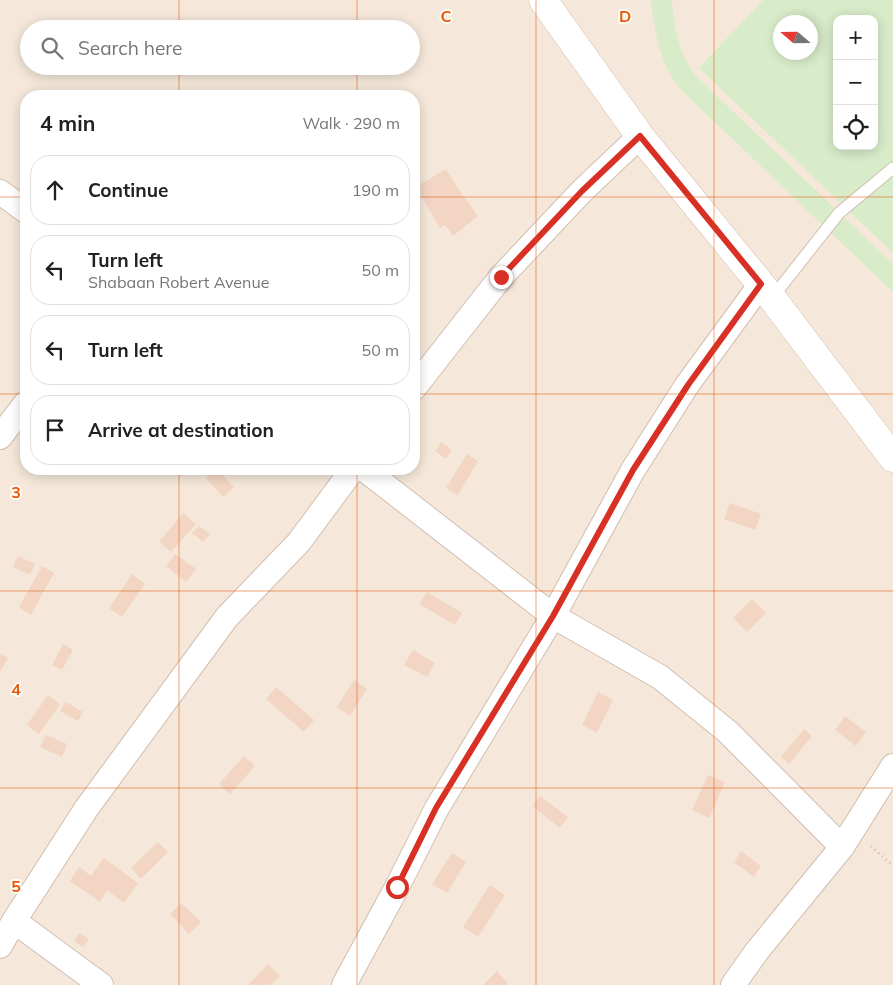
<!DOCTYPE html>
<meta charset="utf-8">
<style>
:root{--surface:#fff;--page:#f6f6f6;--text:#202124;--muted:#757577;--line:#e0e0e0}
body{margin:0;font-family:Mulish,sans-serif;background:var(--page);color:var(--text)}
.controls{position:absolute;right:15px;top:15px;display:grid;overflow:hidden;border-radius:10px;box-shadow:0 2px 12px #0003}
.controls button{width:45px;height:45px;display:grid;place-items:center;padding:0;border:0;border-bottom:1px solid var(--line);background:var(--surface);color:var(--text);font:25px sans-serif}
.compass{position:absolute;left:773px;top:15px;width:45px;height:45px;border-radius:50%;background:var(--surface);box-shadow:0 2px 12px #0003;rotate:290deg}
.stop{position:absolute;width:15px;height:15px;margin:-11px;border:4px solid #d93025;border-radius:50%;background:#fff}
.stop.end{background:#d93025;border-color:#fff;box-shadow:0 1px 5px #0008}
.list{margin:0;padding:0;list-style:none}
h2{display:flex;justify-content:space-between;align-items:center;height:65px;margin:0;padding:0 20px;font-size:21px}
h2 small{font-size:16px;font-weight:400;color:var(--muted)}
.list li{display:grid;grid-template-columns:32px 1fr auto;gap:15px;align-items:center;box-sizing:border-box;height:70px;margin:0 10px 10px;padding:0 10px;border:1px solid var(--line);border-radius:20px}
.list b{display:block;font-size:19px;white-space:nowrap}
.list p{margin:0;font-size:16px;white-space:nowrap;color:var(--muted)}
.list em{font-size:16px;font-style:normal;color:var(--muted)}
.icon{flex:none;width:28px;height:28px;fill:none;stroke:currentColor;stroke-width:2;stroke-linecap:round;stroke-linejoin:round}
.map{position:relative;flex:none;width:893px;height:985px;overflow:hidden}
.search{position:absolute;background:var(--surface);box-shadow:0 2px 12px #0003;left:20px;top:20px;width:400px;height:55px;display:flex;align-items:center;gap:12px;box-sizing:border-box;padding:0 18px;border-radius:28px;color:var(--muted);font-size:19px}
.panel{position:absolute;background:var(--surface);box-shadow:0 2px 12px #0003;left:20px;top:90px;width:400px;height:385px;border-radius:20px}
.map>svg:first-child{display:block}
.residential{fill:#f5e8da;fill-rule:evenodd}
.green{fill:#d8ecc9;fill-rule:evenodd}
.building{fill:#f3d5c3}
.lines{fill:none;stroke-linecap:round;stroke-linejoin:round}
.lane-casing{stroke:#d1beb0;stroke-width:13}
.street-casing{stroke:#d1beb0;stroke-width:26}
.secondary-casing{stroke:#d6c0b0;stroke-width:29}
.path{stroke:#d9b8a5;stroke-width:3;stroke-dasharray:1 4;stroke-linecap:butt}
.lane{stroke:#fff;stroke-width:11}
.street{stroke:#fff;stroke-width:24}
.secondary{stroke:#fff;stroke-width:28}
.route{stroke:#d93025;stroke-width:6}
.grid{fill:none;stroke:#e8590c;stroke-width:1;stroke-opacity:0.55}
.grid-label{font-size:16px;text-anchor:middle;font-weight:bold;fill:#e8590c;stroke:#fffaf3;stroke-width:4;stroke-linejoin:round;paint-order:stroke}
</style>
<div class="map">
<svg width="893" height="985" viewBox="0 0 893 985">
<rect width="100%" height="100%" fill="#fdf6ec"/>
<path class="residential" d="M 0,0 L 893,0 L 893,985 L 0,985 ZM 837,19 L 874,19 L 874,146 L 837,146 ZM 780,22 L 810,22 L 810,52 L 780,52 ZM 29,29 L 411,29 L 411,66 L 29,66 ZM 26,96 L 414,96 L 414,469 L 26,469 Z"/>
<g class="green">
<path d="M 651,0 L 672,0 C 674,27 679,56 698,78 L 893,264 L 893,292 L 680,89 C 660,64 654,31 651,0 Z"/>
<path d="M 763,0 L 893,0 L 893,253 L 699,68 ZM 837,19 L 874,19 L 874,146 L 837,146 ZM 780,22 L 810,22 L 810,52 L 780,52 Z"/>
</g>
<g class="building">
<polygon points="446,169 457,187 478,216 453,236 445,225 440,228 416,187"/>
<polygon points="441,442 452,450 446,459 435,451"/>
<polygon points="467,454 478,461 458,495 446,488"/>
<polygon points="216,469 234,487 223,497 206,478"/>
<polygon points="730,503 761,514 755,530 724,519"/>
<polygon points="183,513 196,524 171,552 159,542"/>
<polygon points="199,526 210,534 203,542 192,533"/>
<polygon points="175,554 196,569 186,582 166,566"/>
<polygon points="18,556 35,564 30,575 13,567"/>
<polygon points="42,566 54,573 31,615 19,607"/>
<polygon points="132,574 145,584 122,617 109,608"/>
<polygon points="427,592 462,613 455,625 419,604"/>
<polygon points="752,599 766,613 747,632 733,618"/>
<polygon points="63,644 73,650 62,670 52,665"/>
<polygon points="413,650 435,663 427,677 404,665"/>
<polygon points="0,653 8,658 0,672"/>
<polygon points="354,680 367,689 350,716 337,707"/>
<polygon points="276,687 314,720 304,732 266,699"/>
<polygon points="598,692 613,700 597,733 582,725"/>
<polygon points="48,695 60,704 39,734 27,725"/>
<polygon points="66,702 83,712 78,721 60,711"/>
<polygon points="845,716 866,732 856,746 835,730"/>
<polygon points="804,729 812,736 789,764 781,757"/>
<polygon points="46,735 67,744 62,757 40,747"/>
<polygon points="244,756 255,766 230,794 219,784"/>
<polygon points="708,775 725,782 709,818 692,810"/>
<polygon points="540,796 568,817 560,828 532,806"/>
<polygon points="158,842 168,852 141,879 131,868"/>
<polygon points="741,851 761,866 754,877 734,862"/>
<polygon points="452,853 466,862 447,893 432,884"/>
<polygon points="104,858 138,883 124,903 107,890 100,902 70,881 79,867 91,876"/>
<polygon points="490,885 505,895 478,937 463,927"/>
<polygon points="181,903 201,922 189,934 170,914"/>
<polygon points="79,933 89,939 83,947 74,941"/>
<polygon points="268,964 280,976 271,985 248,985"/>
<polygon points="497,971 508,984 507,985 483,985"/>
</g>
<g class="lines">
<defs>
<polyline id="lane" points="772,298 839,213 893,168"/>
<g id="street">
<polyline points="0,192 26,211"/>
<polyline points="414,388 501,277 582,191 640,136"/>
<polyline points="0,437 26,403"/>
<polyline points="364,469 553,616 660,677 728,732 842,847"/>
<polyline points="14,921 101,985"/>
<polyline points="0,946 14,921 86,809 227,617 299,542 353,469"/>
<polyline points="344,985 397,887 437,808 553,616 633,470 687,385 761,284"/>
<polyline points="733,985 757,951 842,847 893,766"/>
</g>
<polyline id="secondary" points="543,0 640,136 772,298 893,458"/>
</defs>
<use href="#lane" class="lane-casing"/>
<use href="#street" class="street-casing"/>
<use href="#secondary" class="secondary-casing"/>
<polyline class="path" points="871,846 893,866"/>
<use href="#lane" class="lane"/>
<use href="#street" class="street"/>
<use href="#secondary" class="secondary"/>
</g>
<g class="lines">
<polyline class="route" points="397,887 436,808 553,616 633,470 688,385 761,284 640,136 582,191 501,277"/>
</g>
<path class="grid" d="M 179,0 L 179,29M 357,0 L 357,29M 536,0 L 536,985M 714,0 L 714,985M 179,66 L 179,96M 357,66 L 357,96M 0,197 L 26,197M 414,197 L 893,197M 0,394 L 26,394M 414,394 L 893,394M 179,469 L 179,985M 357,469 L 357,985M 0,591 L 893,591M 0,788 L 893,788"/>
<g class="grid-label">
<text x="446" y="22">C</text>
<text x="625" y="22">D</text>
<text x="16" y="498">3</text>
<text x="16" y="695">4</text>
<text x="16" y="892">5</text>
</g>
</svg>
<div class="controls">
<button>+</button>
<button>−</button>
<button><svg class="icon" aria-label="locate" viewBox="0 0 24 24"><circle cx="12" cy="12" r="6"/><path d="M12 2v4M12 18v4M2 12h4M18 12h4"/></svg></button>
</div>
<svg class="compass" viewBox="-18 -18 36 36"><path d="M0-13l5 13h-10z" fill="#e53935"/><path d="M0 13l5-13h-10z" fill="#757577"/></svg>
<div class="stop" style="left:397px;top:887px"></div>
<div class="stop end" style="left:501px;top:277px"></div>
<div class="search"><svg class="icon" aria-label="search" viewBox="0 0 24 24"><circle cx="10" cy="10" r="6"/><path d="M15 15l6 6"/></svg>Search here</div>
<section class="panel">
<h2>4 min<small>Walk · 290 m</small></h2>
<ul class="list">
<li><svg class="icon" aria-label="ahead" viewBox="0 0 24 24"><path d="M12 20V5M6 11l6-6 6 6"/></svg><div><b>Continue</b></div><em>190 m</em></li>
<li><svg class="icon" aria-label="left" viewBox="0 0 24 24"><path d="M17 20v-9H6M10 6l-5 5 5 5"/></svg><div><b>Turn left</b><p>Shabaan Robert Avenue</p></div><em>50 m</em></li>
<li><svg class="icon" aria-label="left" viewBox="0 0 24 24"><path d="M17 20v-9H6M10 6l-5 5 5 5"/></svg><div><b>Turn left</b></div><em>50 m</em></li>
<li><svg class="icon" aria-label="arrive" viewBox="0 0 24 24"><path d="M6 21V4h12l-3 4 3 4H6"/></svg><div><b>Arrive at destination</b></div></li>
</ul>
</section>
</div>
